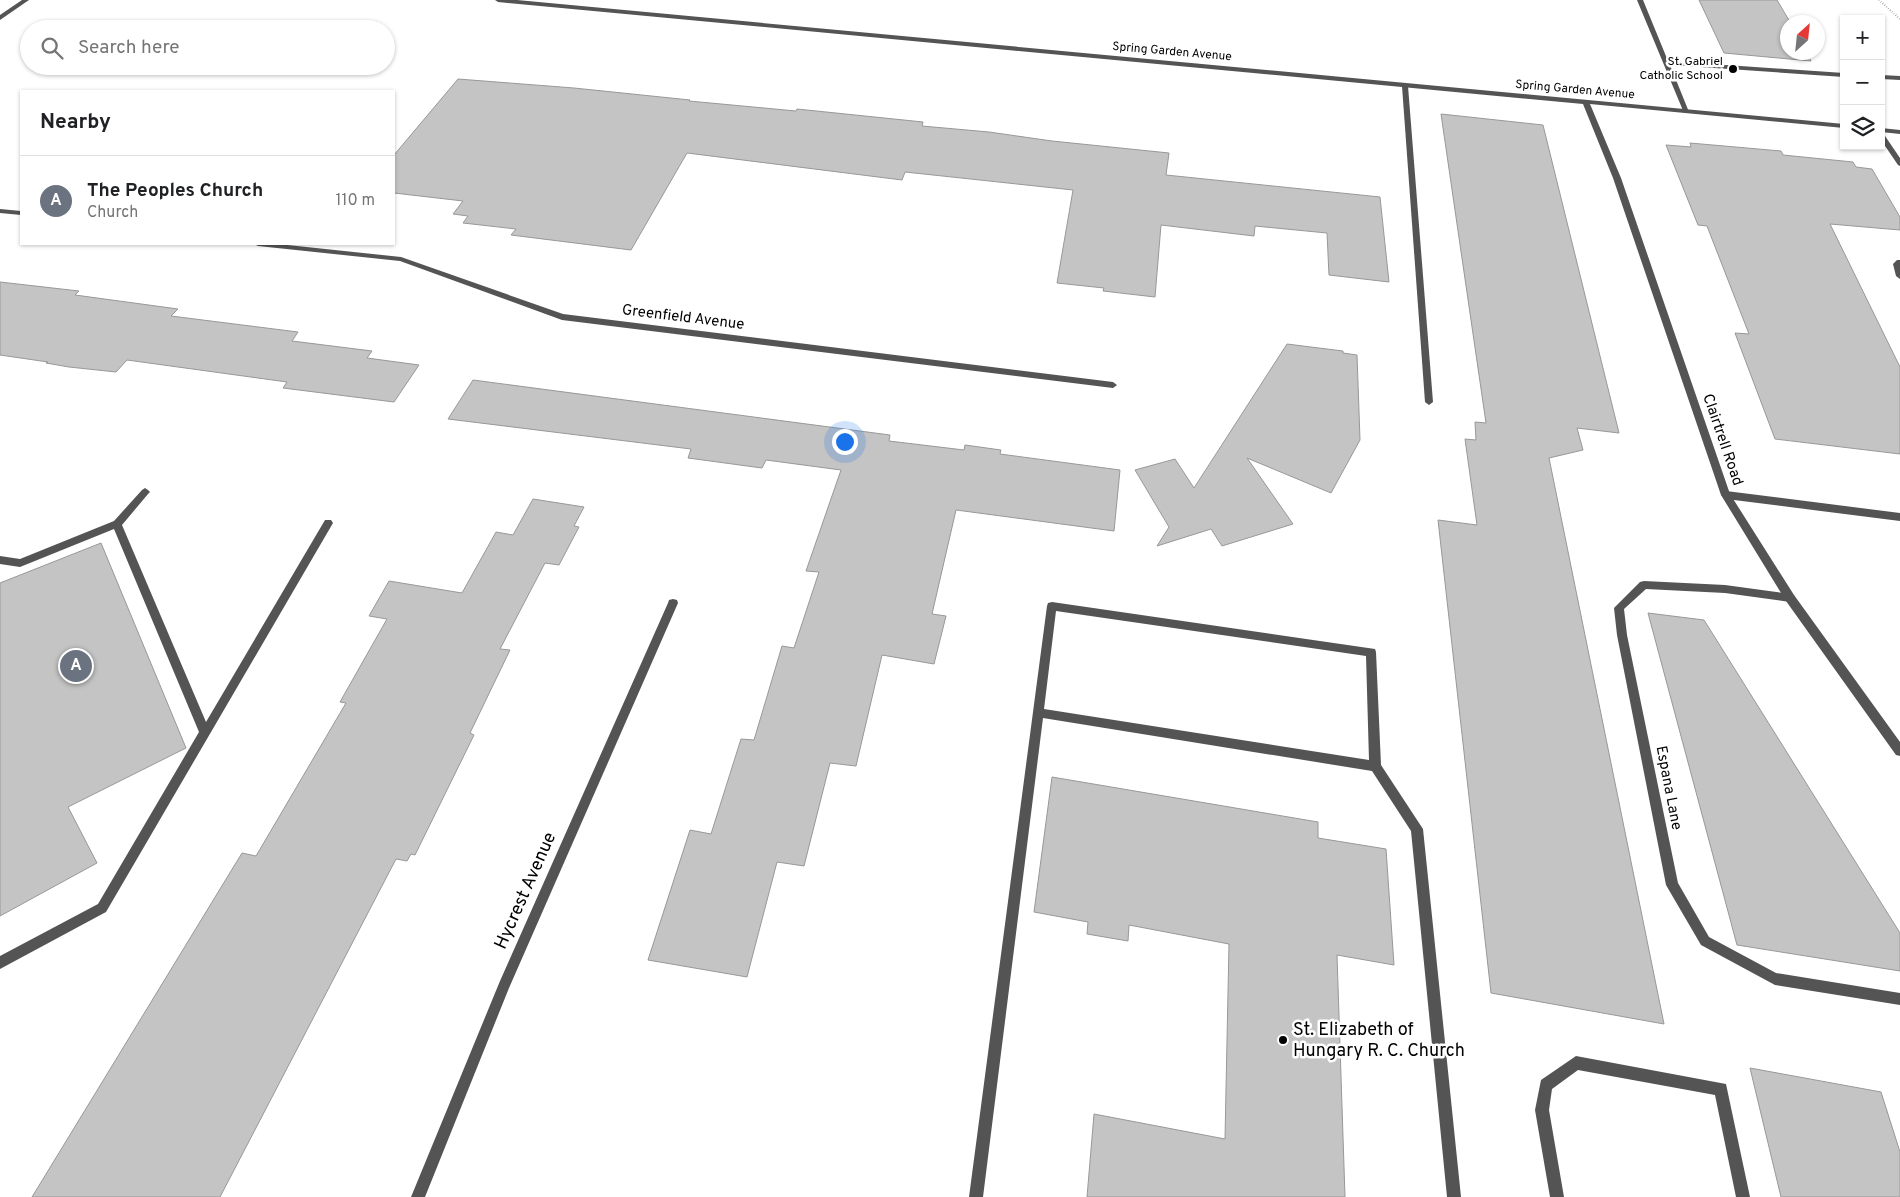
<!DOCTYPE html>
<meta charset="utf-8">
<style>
:root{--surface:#fff;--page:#f6f6f6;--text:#202124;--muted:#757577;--line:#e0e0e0;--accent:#7c3aed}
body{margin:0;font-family:Overpass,sans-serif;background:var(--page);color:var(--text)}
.controls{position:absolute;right:15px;top:15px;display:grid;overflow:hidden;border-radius:0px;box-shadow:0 1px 4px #0004}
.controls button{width:45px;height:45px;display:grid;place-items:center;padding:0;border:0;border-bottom:1px solid var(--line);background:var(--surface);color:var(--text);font:25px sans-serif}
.compass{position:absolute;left:1780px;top:15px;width:45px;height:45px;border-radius:50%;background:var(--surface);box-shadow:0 1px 4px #0004;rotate:27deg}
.you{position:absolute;left:844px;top:441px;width:18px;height:18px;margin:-12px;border:4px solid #fff;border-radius:50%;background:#1a73e8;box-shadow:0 0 0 8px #1a73e833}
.badge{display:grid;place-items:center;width:32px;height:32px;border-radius:50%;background:var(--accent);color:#fff;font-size:16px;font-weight:700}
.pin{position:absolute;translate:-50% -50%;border:2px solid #fff;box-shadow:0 1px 5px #0006}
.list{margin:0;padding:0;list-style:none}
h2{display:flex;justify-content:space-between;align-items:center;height:65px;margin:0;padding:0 20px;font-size:21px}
h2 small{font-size:16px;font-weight:400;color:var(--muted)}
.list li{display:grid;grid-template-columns:32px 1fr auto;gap:15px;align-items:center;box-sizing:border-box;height:90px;padding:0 20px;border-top:1px solid var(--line)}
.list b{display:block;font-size:19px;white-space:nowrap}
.list p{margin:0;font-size:16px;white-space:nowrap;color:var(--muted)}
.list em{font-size:16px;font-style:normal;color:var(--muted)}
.icon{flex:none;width:28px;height:28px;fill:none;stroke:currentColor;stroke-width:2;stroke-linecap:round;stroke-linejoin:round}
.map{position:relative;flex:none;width:1900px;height:1197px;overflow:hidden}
.search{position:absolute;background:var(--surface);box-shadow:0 1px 4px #0004;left:20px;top:20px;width:375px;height:55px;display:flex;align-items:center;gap:12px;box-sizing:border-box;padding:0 18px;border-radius:28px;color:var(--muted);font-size:19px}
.panel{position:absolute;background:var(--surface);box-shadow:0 1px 4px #0004;left:20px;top:90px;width:375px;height:155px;border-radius:0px}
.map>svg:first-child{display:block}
.building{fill:#c4c4c4;stroke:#989898}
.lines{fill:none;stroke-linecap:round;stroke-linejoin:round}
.path{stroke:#767676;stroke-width:2;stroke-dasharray:0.5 2;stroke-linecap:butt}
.service{fill:#545454;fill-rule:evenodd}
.minor{fill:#545454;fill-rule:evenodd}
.poi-dot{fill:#000;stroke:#fff;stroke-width:2}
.labels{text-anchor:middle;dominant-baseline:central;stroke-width:5;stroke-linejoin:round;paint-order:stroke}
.far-street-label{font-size:12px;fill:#000;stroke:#fff}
.far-poi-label{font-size:12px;fill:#000;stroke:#fff;text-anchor:end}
.street-label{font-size:15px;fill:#000;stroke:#fff}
.near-street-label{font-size:18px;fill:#000;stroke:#fff}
.near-poi-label{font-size:18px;fill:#000;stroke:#fff;text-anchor:start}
</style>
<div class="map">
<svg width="1900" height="1197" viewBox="0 0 1900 1197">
<rect width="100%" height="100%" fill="#fff"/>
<g class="building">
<polygon points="1699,0 1777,0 1790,22 1788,22 1788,52 1806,52 1811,61 1724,53"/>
<polygon points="458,79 574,88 690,100 689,101 796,111 797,109 923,122 922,126 989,132 1052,141 1169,153 1166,175 1380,197 1389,282 1329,275 1327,233 1255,226 1254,236 1161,225 1155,297 1103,291 1104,288 1057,283 1073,190 905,172 902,180 687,153 631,250 511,235 516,229 463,223 468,216 453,214 463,201 394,193 394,155"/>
<polygon points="1441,114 1543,125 1619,433 1577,428 1583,450 1549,458 1664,1024 1491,993 1438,520 1477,525 1465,439 1476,440 1475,422 1486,423"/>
<polygon points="1690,143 1781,151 1783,155 1853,162 1856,167 1872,169 1900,217 1900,230 1830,224 1900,367 1900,454 1775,439 1735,333 1749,334 1707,226 1698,225 1666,145 1691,147"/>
<polygon points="0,282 79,291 75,295 178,309 171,316 298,332 292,341 372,351 367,358 419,365 394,402 283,388 287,382 127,360 116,372 69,367 46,363 48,362 0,355"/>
<polygon points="1287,344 1343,351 1343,353 1357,355 1360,440 1331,493 1247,458 1293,524 1222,546 1211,529 1157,546 1169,527 1135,470 1175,459 1194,488"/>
<polygon points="473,380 890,435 889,441 964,450 965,445 1001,450 1000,454 1120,470 1114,531 956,510 932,614 946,616 934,664 882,655 856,766 830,763 804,866 777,862 747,977 648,960 690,830 711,834 741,739 754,740 782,646 794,648 819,572 806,571 841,470 766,460 762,468 688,458 691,449 448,419"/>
<polygon points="533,499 584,507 574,526 579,527 559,565 545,563 500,649 510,650 470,733 474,735 415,855 411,854 407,861 396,859 220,1197 32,1197 242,853 256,856 346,703 340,702 387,619 369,616 389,581 462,593 496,532 513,535"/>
<polygon points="101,543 186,748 68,807 97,863 0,916 0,583"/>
<polygon points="1648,613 1704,620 1900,933 1900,971 1737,945"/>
<polygon points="1052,777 1318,822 1318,838 1386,849 1394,965 1337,955 1345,1197 1087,1197 1094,1114 1225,1139 1229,944 1129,925 1128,941 1087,934 1088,922 1034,912"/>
<polygon points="1750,1068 1881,1092 1900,1152 1900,1197 1781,1197"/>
</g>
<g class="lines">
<polyline class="path" points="1879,0 1900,19"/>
<g class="service">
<polygon points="1637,0 1643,0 1668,61 1844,73 1844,77 1670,65 1689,112 1684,113"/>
<polygon points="1881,75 1900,76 1900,80 1881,79"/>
<polygon points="1405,84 1408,86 1433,402 1429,405 1425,402 1402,86"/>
<polygon points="1881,132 1883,133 1900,158 1900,166 1898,165 1881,140"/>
<polygon points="1897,260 1900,260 1900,279 1896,276 1893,264"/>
<polygon points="145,488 148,490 150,492 148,494 122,525 206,722 325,520 331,520 333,523 106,912 0,969 0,956 98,904 199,732 114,529 20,567 0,564 0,556 20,559 114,521 142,490"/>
<polygon points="1726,491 1900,513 1900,521 1726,499 1721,495"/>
<polygon points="1644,581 1725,585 1790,594 1794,595 1795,598 1794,601 1790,602 1725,593 1646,589 1624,609 1627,635 1678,883 1709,937 1776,973 1900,993 1900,1005 1775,985 1701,945 1666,885 1617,635 1614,608 1640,582"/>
<path d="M 1052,602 L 1375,649 L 1376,652 L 1381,765 L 1423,829 L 1461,1197 L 1447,1197 L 1411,831 L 1372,771 L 1043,718 L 983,1197 L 969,1197 L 1047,606 L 1048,603 ZM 1056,611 L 1366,656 L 1369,760 L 1044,709 Z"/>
<polygon points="1576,1056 1726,1084 1750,1197 1736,1197 1715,1095 1578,1070 1552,1089 1549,1110 1564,1197 1550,1197 1535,1110 1541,1080"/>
</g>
<g class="minor">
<polygon points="22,0 29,0 0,20 0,15"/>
<polygon points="495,0 517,0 1844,124 1844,128 1590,104 1621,178 1730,494 1794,595 1900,742 1900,756 1896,755 1786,601 1721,495 1613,178 1583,104 498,2"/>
<polygon points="1881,128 1900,130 1900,134 1881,132"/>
<polygon points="0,209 21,211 21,215 0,213"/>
<polygon points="254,244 278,244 401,257 563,314 1113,382 1117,385 1113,388 562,320 400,261 258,246"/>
<polygon points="673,599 677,600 678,603 509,988 425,1197 411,1197 500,981 668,603 669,600"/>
</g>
</g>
<g class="poi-dot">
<circle cx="1733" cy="69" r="5"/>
<circle cx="1283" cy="1040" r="5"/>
</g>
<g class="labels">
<g class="far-street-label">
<text transform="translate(1172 52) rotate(5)">Spring Garden Avenue</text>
<text transform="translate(1575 90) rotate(5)">Spring Garden Avenue</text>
</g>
<g class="far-poi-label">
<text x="1723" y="62">St. Gabriel<tspan x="1723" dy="14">Catholic School</tspan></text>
</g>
<g class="street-label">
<text transform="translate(683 318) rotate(7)">Greenfield Avenue</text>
<text transform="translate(1722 440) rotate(71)">Clairtrell Road</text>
<text transform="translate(1668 788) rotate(79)">Espana Lane</text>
</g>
<g class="near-street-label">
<text transform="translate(526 891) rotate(-66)">Hycrest Avenue</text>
</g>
<g class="near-poi-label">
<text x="1293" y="1030">St. Elizabeth of<tspan x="1293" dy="21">Hungary R. C. Church</tspan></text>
</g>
</g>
</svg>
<div class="controls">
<button>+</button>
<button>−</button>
<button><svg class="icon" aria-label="layers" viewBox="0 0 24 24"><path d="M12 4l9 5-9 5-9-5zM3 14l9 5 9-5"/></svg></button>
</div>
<svg class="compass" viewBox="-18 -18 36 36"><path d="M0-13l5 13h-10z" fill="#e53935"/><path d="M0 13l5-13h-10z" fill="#757577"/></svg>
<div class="you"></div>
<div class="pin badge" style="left:76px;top:666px;background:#6b7280">A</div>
<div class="search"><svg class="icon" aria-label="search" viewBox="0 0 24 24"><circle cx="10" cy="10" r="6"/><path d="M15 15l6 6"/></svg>Search here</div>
<section class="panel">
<h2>Nearby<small></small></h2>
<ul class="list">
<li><span class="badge" style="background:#6b7280">A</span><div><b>The Peoples Church</b><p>Church</p></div><em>110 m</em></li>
</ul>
</section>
</div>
